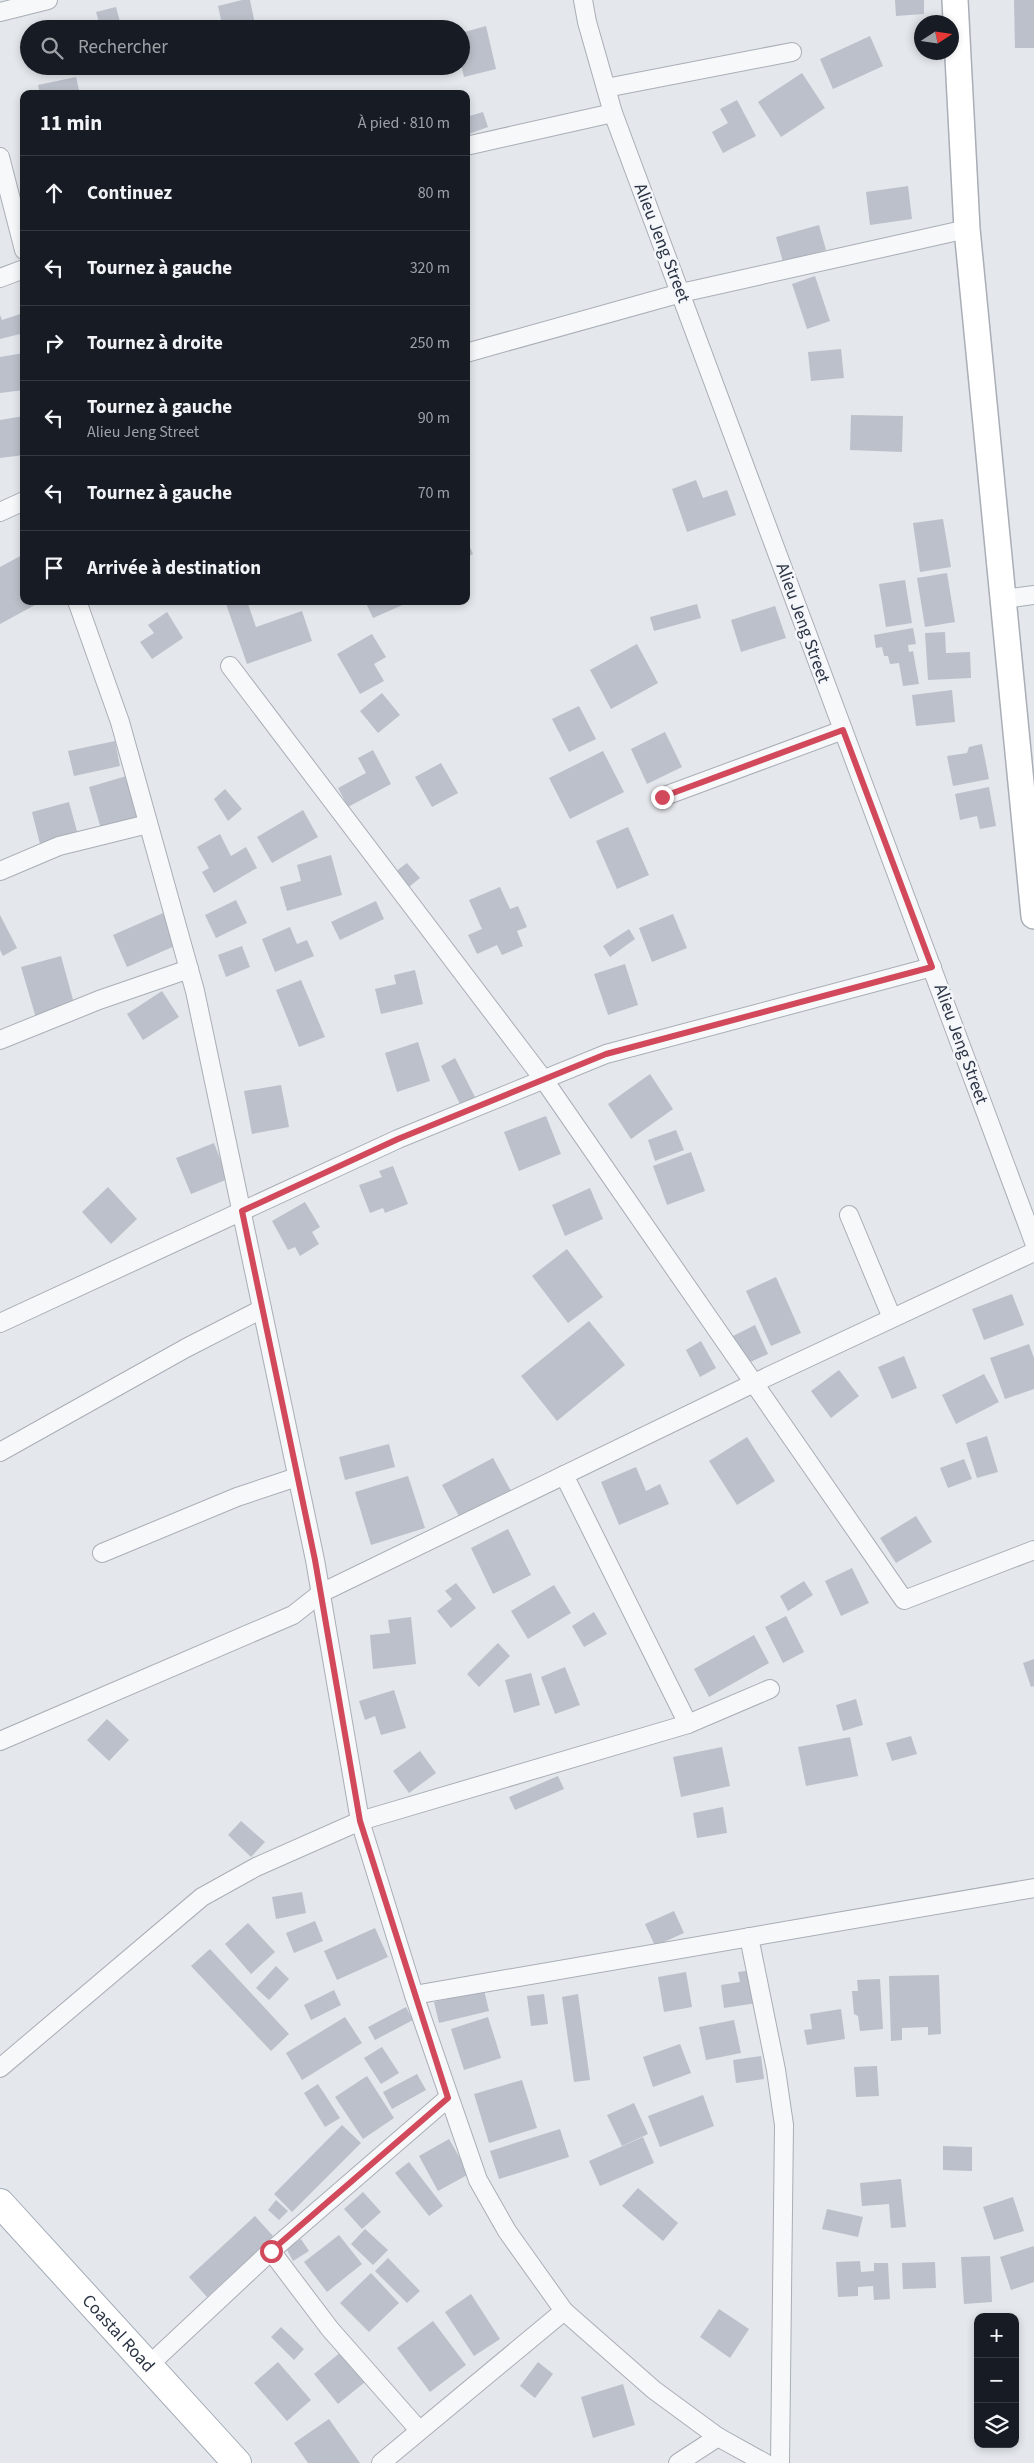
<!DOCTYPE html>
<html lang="fr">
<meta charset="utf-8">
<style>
:root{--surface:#171b24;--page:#242831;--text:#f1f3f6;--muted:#9ea1a6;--line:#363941}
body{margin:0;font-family:"Source Sans 3",sans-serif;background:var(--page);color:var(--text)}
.controls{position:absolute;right:15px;bottom:15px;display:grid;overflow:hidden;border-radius:10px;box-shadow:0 2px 8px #0003}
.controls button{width:45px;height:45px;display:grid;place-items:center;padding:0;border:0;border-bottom:1px solid var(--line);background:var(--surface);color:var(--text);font:25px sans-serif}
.compass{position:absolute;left:914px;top:15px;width:45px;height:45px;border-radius:50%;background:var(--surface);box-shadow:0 2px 8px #0003;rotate:78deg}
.stop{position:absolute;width:15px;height:15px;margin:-11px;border:4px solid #d1495b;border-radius:50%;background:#fff}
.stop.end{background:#d1495b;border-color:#fff;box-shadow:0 1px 5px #0008}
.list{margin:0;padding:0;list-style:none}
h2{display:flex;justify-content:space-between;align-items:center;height:65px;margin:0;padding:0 20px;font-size:21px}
h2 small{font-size:16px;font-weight:400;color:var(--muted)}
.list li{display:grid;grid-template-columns:32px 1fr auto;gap:15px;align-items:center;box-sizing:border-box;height:75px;padding:0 20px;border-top:1px solid var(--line)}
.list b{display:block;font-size:19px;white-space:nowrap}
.list p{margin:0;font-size:16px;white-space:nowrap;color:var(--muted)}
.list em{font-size:16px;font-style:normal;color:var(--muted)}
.icon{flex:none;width:28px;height:28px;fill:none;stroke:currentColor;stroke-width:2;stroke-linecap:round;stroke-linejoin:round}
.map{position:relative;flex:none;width:1034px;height:2463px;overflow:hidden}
.search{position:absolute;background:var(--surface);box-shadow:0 2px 8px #0003;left:20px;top:20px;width:450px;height:55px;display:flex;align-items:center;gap:12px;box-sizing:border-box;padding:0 18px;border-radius:28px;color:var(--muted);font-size:19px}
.panel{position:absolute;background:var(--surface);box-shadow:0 2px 8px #0003;left:20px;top:90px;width:450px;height:515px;border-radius:10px}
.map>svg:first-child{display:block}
.building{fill:#bbc0ca}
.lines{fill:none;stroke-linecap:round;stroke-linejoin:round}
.street-casing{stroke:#a9aeb7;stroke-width:20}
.secondary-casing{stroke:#a9aeb7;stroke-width:28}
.primary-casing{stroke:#a3abb8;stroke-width:30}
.street{stroke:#f7f8fa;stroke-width:18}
.secondary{stroke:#fff;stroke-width:25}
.primary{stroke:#fff;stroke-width:28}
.route{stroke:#d1495b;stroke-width:6}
.labels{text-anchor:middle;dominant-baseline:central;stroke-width:5;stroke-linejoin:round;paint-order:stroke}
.street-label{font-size:18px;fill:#2b3445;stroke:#f4f6f9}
</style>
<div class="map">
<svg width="1034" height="2463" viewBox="0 0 1034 2463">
<rect width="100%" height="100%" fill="#e4e7ec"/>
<g class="building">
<polygon points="242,0 250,0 256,29 223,29 218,6"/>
<polygon points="895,0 924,0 924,14 896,16"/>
<polygon points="1014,0 1034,0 1034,48 1015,48"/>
<polygon points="116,7 122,29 101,29 96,12"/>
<polygon points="486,26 496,69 464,77 461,64 461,33"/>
<polygon points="870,36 883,66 833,89 820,59"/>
<polygon points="802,73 825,108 781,137 758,102"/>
<polygon points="76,77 80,94 40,94 38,85"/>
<polygon points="737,100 756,136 723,153 712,132 728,123 720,109"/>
<polygon points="483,112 488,127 466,135 466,117"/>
<polygon points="908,186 912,219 870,225 866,192"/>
<polygon points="819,225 826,250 783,262 776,237"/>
<polygon points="815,276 830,321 807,329 792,284"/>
<polygon points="23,313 24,333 0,339 0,315 2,320"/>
<polygon points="841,349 844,378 811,381 808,352"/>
<polygon points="24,353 24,390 0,393 0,357"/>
<polygon points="851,415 903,416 902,452 850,450"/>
<polygon points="24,416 24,455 0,458 0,420"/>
<polygon points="696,480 703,498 727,490 736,515 687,532 672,489"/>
<polygon points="943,519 951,567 920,572 913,523"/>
<polygon points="466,539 473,554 466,557"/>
<polygon points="24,554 24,601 33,601 35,605 0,624 0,567"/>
<polygon points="947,573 955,622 925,627 917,578"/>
<polygon points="905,580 912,623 886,627 879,584"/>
<polygon points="225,601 247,601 256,627 302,611 312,641 247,664"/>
<polygon points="365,601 406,601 407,603 373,618"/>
<polygon points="697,604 701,618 654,631 650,617"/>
<polygon points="775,606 786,638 741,652 731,620"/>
<polygon points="167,612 183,638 152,659 140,642 154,633 148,625"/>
<polygon points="913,628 916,644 908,645 909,652 913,651 919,684 903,686 899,663 890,664 888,656 884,656 882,647 876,648 874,635"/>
<polygon points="945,632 946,653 970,652 971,678 928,680 925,633"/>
<polygon points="372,634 386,657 374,664 384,681 360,694 337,654"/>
<polygon points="637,644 658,683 611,709 590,670"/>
<polygon points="952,690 955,722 916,726 912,695"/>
<polygon points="382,693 400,715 378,733 360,711"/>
<polygon points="579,706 596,739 569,752 552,719"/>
<polygon points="665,732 682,767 647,784 631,749"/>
<polygon points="115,741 120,766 74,776 68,751"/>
<polygon points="982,744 989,779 953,786 947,756 967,753 969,747"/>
<polygon points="373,750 391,784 348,807 338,788 366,773 358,758"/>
<polygon points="603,751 624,792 570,819 549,778"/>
<polygon points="441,763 458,793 432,807 415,777"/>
<polygon points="130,775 142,817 101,829 89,787"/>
<polygon points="989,787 996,826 980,829 977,816 960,820 955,794"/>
<polygon points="225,789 242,809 228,821 214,799"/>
<polygon points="69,802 78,835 40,844 32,812"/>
<polygon points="303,810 318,837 272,863 257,837"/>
<polygon points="628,827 649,875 617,889 596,841"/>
<polygon points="220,834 231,856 246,847 257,868 214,893 202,872 209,868 197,847"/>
<polygon points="331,855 342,895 287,911 280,887 301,881 297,865"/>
<polygon points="407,863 420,878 404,891 391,875"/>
<polygon points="500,887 510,909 518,906 527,927 517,931 523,946 502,955 497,945 477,954 468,935 482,929 469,900"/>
<polygon points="236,900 247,923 216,938 205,915"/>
<polygon points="376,901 384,919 340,940 331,922"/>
<polygon points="163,913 177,945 127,967 113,935"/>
<polygon points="673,914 687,948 652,962 639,928"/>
<polygon points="0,915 17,948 3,956 0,950"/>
<polygon points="290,927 297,944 307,940 314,956 275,972 262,939"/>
<polygon points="629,929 635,939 610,957 603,946"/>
<polygon points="242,946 250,967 226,977 218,955"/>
<polygon points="61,956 75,1007 36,1018 21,967"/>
<polygon points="625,964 638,1005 608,1015 594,974"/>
<polygon points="415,970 423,1004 381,1014 375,989 396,984 394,975"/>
<polygon points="301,980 325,1037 299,1047 276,990"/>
<polygon points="162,991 179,1017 143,1040 127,1014"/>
<polygon points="418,1042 430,1081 397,1092 385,1053"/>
<polygon points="455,1058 475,1097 460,1104 441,1066"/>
<polygon points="650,1074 673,1109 631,1139 608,1104"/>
<polygon points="281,1085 289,1127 252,1134 244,1091"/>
<polygon points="546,1116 561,1154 519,1171 504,1132"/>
<polygon points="676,1130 684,1150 655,1161 648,1140"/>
<polygon points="214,1143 228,1179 191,1194 176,1158"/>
<polygon points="691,1152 705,1191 667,1205 653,1166"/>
<polygon points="393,1166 408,1204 385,1213 383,1208 370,1213 359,1185 382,1177 379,1171"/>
<polygon points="108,1187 137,1219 111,1244 82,1212"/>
<polygon points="590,1188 603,1219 565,1236 552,1205"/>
<polygon points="305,1202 320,1227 312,1232 319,1244 300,1256 295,1247 288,1250 272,1221"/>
<polygon points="567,1249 603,1297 568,1323 532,1276"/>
<polygon points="776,1277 801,1333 771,1346 746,1291"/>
<polygon points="1012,1294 1024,1325 984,1340 972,1309"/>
<polygon points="589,1321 625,1365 557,1421 521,1376"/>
<polygon points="755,1325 768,1354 744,1365 731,1337"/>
<polygon points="701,1341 716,1368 700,1377 686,1350"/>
<polygon points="1029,1344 1034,1358 1034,1389 1005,1399 990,1358"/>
<polygon points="904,1356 917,1388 892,1399 878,1367"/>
<polygon points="839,1370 859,1396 831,1418 811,1391"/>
<polygon points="984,1374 999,1402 956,1424 942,1395"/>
<polygon points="987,1436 998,1472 977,1478 966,1443"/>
<polygon points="747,1437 775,1481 737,1505 709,1461"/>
<polygon points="389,1444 395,1467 345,1480 339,1457"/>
<polygon points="493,1458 511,1491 460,1518 442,1485"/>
<polygon points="964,1459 972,1479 948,1488 940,1468"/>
<polygon points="636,1467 646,1491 660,1484 669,1504 619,1525 601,1482"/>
<polygon points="408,1476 425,1528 371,1545 355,1492"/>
<polygon points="916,1516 932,1542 896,1563 880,1538"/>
<polygon points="508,1529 531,1575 493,1594 471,1548"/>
<polygon points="852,1568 869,1603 841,1616 825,1581"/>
<polygon points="804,1581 813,1595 788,1611 780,1596"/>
<polygon points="456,1583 476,1608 451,1628 437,1611 452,1599 445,1591"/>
<polygon points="554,1585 571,1613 528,1639 511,1611"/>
<polygon points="594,1612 607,1634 584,1647 572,1626"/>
<polygon points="786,1616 804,1652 783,1663 765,1627"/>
<polygon points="411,1617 416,1664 373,1669 370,1635 390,1633 388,1620"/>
<polygon points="754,1635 769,1663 709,1697 694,1669"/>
<polygon points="498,1643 510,1656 479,1687 467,1674"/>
<polygon points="1034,1659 1034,1686 1031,1687 1023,1663"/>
<polygon points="565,1667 580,1705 555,1714 541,1677"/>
<polygon points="531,1673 540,1705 514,1713 505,1680"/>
<polygon points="394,1690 406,1728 381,1735 375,1716 365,1720 359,1701"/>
<polygon points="856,1699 863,1725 843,1731 836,1705"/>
<polygon points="107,1719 129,1740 109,1761 87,1740"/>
<polygon points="911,1736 917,1754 892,1761 886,1743"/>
<polygon points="850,1737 858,1776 806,1786 798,1747"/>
<polygon points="722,1747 730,1786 681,1797 673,1757"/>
<polygon points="420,1751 436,1773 409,1793 393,1771"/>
<polygon points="558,1776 564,1789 515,1810 509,1797"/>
<polygon points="723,1807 727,1833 697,1838 693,1813"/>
<polygon points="241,1821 265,1842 251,1857 228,1835"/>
<polygon points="302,1892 306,1913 276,1919 272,1897"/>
<polygon points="674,1911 684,1933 655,1946 645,1924"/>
<polygon points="315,1921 323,1941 294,1953 286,1933"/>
<polygon points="248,1923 275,1952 251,1974 225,1944"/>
<polygon points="375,1928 388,1957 337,1980 324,1951"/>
<polygon points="210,1949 289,2034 271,2051 191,1966"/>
<polygon points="276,1966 289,1979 269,2000 256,1988"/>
<polygon points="752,1970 757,2003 724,2008 721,1985 740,1982 738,1972"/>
<polygon points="686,1972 692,2007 664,2012 658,1977"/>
<polygon points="939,1975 941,2034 928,2035 928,2027 902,2028 902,2040 891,2041 889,1976"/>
<polygon points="880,1979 883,2029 860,2031 858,2016 854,2014 852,1991 858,1991 857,1980"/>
<polygon points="334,1990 341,2005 311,2020 304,2005"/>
<polygon points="484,1990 489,2011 439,2023 434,2002"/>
<polygon points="544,1994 548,2024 531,2026 527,1996"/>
<polygon points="578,1994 590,2080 574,2082 562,1997"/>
<polygon points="406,2007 413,2020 375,2040 368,2027"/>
<polygon points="841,2009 845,2039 807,2045 804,2030 812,2029 810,2014"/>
<polygon points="345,2017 362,2043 302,2080 286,2053"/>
<polygon points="488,2017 501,2058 464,2070 451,2029"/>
<polygon points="734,2020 741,2053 706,2060 699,2027"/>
<polygon points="680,2044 691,2073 653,2087 643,2057"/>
<polygon points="382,2047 399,2073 381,2084 364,2058"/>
<polygon points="761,2056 764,2079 736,2083 733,2060"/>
<polygon points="877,2066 879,2096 856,2097 854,2067"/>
<polygon points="417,2074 426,2090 392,2109 383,2092"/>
<polygon points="367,2076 394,2118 363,2139 335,2097"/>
<polygon points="522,2080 537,2128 489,2143 474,2094"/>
<polygon points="318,2084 340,2118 325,2127 304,2093"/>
<polygon points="703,2095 714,2126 660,2147 648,2116"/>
<polygon points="634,2103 648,2134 622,2146 607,2115"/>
<polygon points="342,2125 361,2143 292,2212 274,2194"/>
<polygon points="560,2129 569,2157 499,2179 490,2151"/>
<polygon points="643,2137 654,2163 600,2186 589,2161"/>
<polygon points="449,2139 469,2174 438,2191 419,2156"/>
<polygon points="943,2146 972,2147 972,2171 943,2170"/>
<polygon points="409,2162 443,2206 429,2216 395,2173"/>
<polygon points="901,2179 906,2227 891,2228 889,2204 862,2206 860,2183"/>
<polygon points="638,2188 678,2223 663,2241 622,2206"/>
<polygon points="363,2192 381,2212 362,2229 344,2209"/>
<polygon points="1013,2197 1024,2231 994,2240 983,2207"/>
<polygon points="276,2200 288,2211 279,2220 268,2210"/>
<polygon points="827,2209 863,2217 858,2237 822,2229"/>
<polygon points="255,2216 273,2236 207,2297 189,2277"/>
<polygon points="365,2229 388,2250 373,2265 351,2244"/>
<polygon points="339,2235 362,2264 327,2292 304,2262"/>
<polygon points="301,2239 309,2251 293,2261 286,2248"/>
<polygon points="1034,2246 1034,2282 1011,2290 1000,2257"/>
<polygon points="990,2256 992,2302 964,2304 961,2257"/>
<polygon points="388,2258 420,2291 407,2303 375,2271"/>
<polygon points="860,2261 861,2272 874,2271 874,2263 888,2263 890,2299 874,2300 873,2286 858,2287 858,2296 838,2297 836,2262"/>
<polygon points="935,2262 936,2288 903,2289 902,2263"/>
<polygon points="371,2273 399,2303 369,2332 340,2303"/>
<polygon points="471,2294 500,2339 474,2356 445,2312"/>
<polygon points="719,2309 749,2329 730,2358 700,2337"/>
<polygon points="433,2321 466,2365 430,2392 397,2348"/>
<polygon points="281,2327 304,2349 294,2360 271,2337"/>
<polygon points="341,2352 365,2382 338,2404 314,2374"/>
<polygon points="278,2362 311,2400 287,2421 254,2383"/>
<polygon points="538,2362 553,2374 535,2398 520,2386"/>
<polygon points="623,2384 635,2425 593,2438 581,2397"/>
<polygon points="329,2419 360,2463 308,2463 294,2443"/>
</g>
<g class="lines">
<defs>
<g id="street">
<polyline points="583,0 587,22 613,113 1034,1242"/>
<polyline points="0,12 48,0"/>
<polyline points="606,88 792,52"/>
<polyline points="466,146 613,113"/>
<polyline points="0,157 24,250"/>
<polyline points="0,278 24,269"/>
<polyline points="466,353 681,293 967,229"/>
<polyline points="0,512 24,501"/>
<polyline points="1003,599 1034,595"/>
<polyline points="77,601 120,722 195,991 315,1560 360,1821 414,1995 478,2180 507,2231 564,2311 654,2390 718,2437 765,2463"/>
<polyline points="230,666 544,1080 904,1600 1034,1550"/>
<polyline points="662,797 843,730"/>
<polyline points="0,871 59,846 148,824"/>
<polyline points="0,1040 99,1000 189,969"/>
<polyline points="849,1215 892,1318"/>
<polyline points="0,1323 398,1139 606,1054 932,967"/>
<polyline points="0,1452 186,1348 262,1309"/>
<polyline points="564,1475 688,1724"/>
<polyline points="102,1553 237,1497 297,1477"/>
<polyline points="0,1741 293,1615 321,1593 754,1383 1034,1252"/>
<polyline points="749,1937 776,2070 784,2125 780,2463"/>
<polyline points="414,1995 1034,1888"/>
<polyline points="0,2068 202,1897 256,1867 360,1821 688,1724 770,1689"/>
<polyline points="271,2251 330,2329 419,2430"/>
<polyline points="148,2366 271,2251 448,2098"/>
<polyline points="381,2463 564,2311"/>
<polyline points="678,2463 718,2437"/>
</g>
<polyline id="secondary" points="955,0 967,229 1034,916"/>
<g id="primary">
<path id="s1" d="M 0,2203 L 237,2463"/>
</g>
</defs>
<use href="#street" class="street-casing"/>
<use href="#secondary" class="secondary-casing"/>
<use href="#primary" class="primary-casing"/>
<use href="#street" class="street"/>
<use href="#secondary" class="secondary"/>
<use href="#primary" class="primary"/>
</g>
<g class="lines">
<polyline class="route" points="271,2251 448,2098 360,1821 315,1560 242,1211 398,1139 606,1054 932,967 843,730 662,797"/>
</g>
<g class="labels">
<g class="street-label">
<text transform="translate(662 243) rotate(69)">Alieu Jeng Street</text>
<text transform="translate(803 623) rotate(70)">Alieu Jeng Street</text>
<text transform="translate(961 1044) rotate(70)">Alieu Jeng Street</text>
<text stroke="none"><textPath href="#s1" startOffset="176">Coastal Road</textPath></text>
</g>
</g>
</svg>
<div class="controls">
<button>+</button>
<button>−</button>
<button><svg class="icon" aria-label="layers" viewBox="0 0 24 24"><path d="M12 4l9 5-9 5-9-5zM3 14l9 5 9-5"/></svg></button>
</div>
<svg class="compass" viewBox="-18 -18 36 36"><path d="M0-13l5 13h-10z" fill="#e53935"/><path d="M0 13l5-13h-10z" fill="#9ea1a6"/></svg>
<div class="stop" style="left:271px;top:2251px"></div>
<div class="stop end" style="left:662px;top:797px"></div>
<div class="search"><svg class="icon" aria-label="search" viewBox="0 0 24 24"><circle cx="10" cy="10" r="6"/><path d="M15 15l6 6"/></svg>Rechercher</div>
<section class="panel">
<h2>11 min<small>À pied · 810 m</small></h2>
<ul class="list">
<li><svg class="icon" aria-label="ahead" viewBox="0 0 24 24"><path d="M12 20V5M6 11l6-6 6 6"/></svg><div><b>Continuez</b></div><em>80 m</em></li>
<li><svg class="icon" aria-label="left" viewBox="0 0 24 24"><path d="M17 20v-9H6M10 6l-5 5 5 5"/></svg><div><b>Tournez à gauche</b></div><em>320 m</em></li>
<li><svg class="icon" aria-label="right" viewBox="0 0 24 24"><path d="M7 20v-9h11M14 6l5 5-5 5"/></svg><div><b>Tournez à droite</b></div><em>250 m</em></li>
<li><svg class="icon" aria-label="left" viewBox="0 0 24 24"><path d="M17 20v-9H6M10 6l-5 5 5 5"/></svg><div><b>Tournez à gauche</b><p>Alieu Jeng Street</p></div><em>90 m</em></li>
<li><svg class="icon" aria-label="left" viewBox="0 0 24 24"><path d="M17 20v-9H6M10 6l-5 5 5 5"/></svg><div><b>Tournez à gauche</b></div><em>70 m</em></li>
<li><svg class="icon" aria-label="arrive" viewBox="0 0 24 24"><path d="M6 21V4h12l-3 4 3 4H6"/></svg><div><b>Arrivée à destination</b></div></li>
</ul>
</section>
</div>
